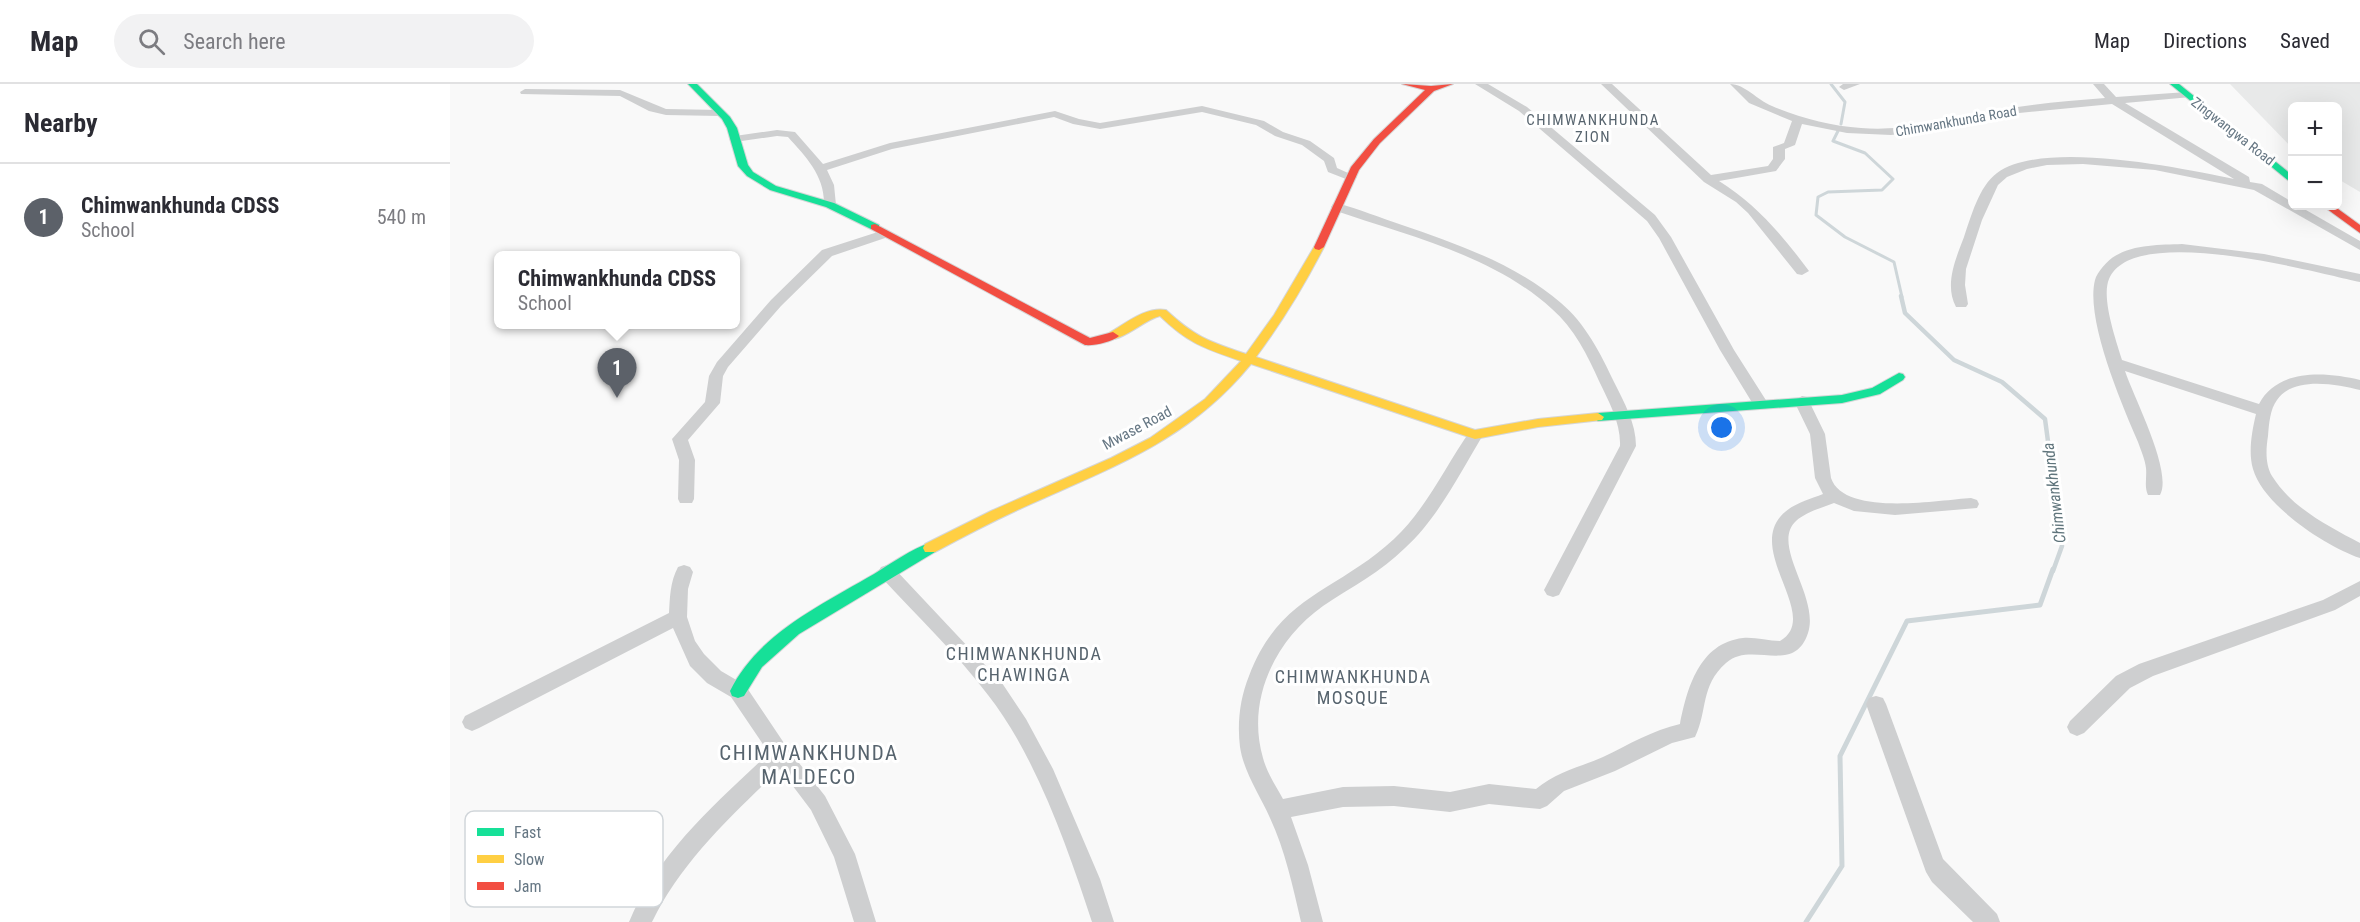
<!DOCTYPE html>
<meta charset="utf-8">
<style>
:root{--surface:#fff;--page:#f2f2f3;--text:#2b2b33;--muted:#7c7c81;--line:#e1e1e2;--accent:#5c6169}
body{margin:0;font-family:"Roboto Condensed",sans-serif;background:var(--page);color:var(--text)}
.controls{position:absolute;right:18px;top:18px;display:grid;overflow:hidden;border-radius:9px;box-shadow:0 6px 24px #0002}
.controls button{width:54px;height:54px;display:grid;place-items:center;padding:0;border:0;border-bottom:2px solid var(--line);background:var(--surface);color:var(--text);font:30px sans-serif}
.you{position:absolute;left:1272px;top:344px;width:21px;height:21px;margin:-15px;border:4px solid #fff;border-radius:50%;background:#1a73e8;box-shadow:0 0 0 9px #1a73e833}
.badge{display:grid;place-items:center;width:39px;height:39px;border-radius:50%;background:var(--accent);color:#fff;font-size:20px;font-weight:700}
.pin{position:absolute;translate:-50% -50px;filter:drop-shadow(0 2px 3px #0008)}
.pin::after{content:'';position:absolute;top:32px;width:21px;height:18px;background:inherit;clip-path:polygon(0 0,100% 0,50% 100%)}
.popup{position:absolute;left:44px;top:167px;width:246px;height:78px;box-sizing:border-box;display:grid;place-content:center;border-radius:9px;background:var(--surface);filter:drop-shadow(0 2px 4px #0005);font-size:20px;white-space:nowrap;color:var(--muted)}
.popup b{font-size:22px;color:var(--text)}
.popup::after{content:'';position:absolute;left:50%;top:100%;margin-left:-12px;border:12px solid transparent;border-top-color:var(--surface)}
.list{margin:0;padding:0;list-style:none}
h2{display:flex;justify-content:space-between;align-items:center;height:78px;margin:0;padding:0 24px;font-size:26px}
h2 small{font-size:20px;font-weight:400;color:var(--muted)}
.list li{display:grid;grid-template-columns:39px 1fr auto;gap:18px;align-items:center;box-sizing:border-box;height:108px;padding:0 24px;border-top:2px solid var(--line)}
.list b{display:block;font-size:22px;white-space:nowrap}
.list p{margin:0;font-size:20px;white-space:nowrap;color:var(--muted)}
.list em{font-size:20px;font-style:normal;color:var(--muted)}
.icon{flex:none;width:33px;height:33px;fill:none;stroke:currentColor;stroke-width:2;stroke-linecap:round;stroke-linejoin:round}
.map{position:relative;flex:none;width:1910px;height:838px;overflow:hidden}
header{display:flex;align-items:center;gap:36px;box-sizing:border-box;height:84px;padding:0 30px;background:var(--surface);border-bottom:2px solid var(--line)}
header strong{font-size:28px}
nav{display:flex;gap:33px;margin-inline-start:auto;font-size:21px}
.search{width:420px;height:54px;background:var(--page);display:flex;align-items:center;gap:15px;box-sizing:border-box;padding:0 21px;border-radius:33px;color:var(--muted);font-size:22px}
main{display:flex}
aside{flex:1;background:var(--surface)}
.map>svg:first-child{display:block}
.built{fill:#e8e9e9}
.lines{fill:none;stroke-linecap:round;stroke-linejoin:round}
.stream-far2{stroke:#ced6d9;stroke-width:3}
.stream-far1{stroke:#ced6d9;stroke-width:4.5}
.stream{stroke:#ced6d9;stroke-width:5}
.fast-casing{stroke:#d5d6d7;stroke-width:2}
.slow-casing{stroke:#d5d6d7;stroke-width:2}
.jam-casing{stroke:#d5d6d7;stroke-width:2}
.street{fill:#cecfd0;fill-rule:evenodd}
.fast{fill:#16e098;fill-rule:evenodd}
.slow{fill:#ffcf43;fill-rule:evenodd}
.jam{fill:#f24e42;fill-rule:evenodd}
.labels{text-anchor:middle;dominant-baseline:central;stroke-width:6;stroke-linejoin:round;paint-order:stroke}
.far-street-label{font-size:14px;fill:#657683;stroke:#fff}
.far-quarter-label{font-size:15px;letter-spacing:1.5px;fill:#57646e;stroke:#fff}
.street-label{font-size:15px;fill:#657683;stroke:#fff}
.water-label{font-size:16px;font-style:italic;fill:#60757c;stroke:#fff}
.quarter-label{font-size:18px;letter-spacing:1.5px;fill:#57646e;stroke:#fff}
.near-quarter-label{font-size:21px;letter-spacing:1.5px;fill:#57646e;stroke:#fff}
.key{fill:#fff;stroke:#d1d6da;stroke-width:1.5}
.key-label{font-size:16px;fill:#657683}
</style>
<header>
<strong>Map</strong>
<div class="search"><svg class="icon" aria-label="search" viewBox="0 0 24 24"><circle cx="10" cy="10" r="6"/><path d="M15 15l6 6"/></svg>Search here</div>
<nav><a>Map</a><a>Directions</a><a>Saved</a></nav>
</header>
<main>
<aside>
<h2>Nearby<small></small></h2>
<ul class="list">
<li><span class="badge">1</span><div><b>Chimwankhunda CDSS</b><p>School</p></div><em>540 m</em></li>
</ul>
</aside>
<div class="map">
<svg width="1910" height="838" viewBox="0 0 1910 838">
<rect width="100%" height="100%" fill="#f9f9f9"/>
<polygon class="built" points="1780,0 1910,0 1910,108 1888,95 1888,22 1842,22 1842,64"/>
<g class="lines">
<g class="stream-far2">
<polyline points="1381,0 1395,18 1391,40"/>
<polyline points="1388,47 1383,57 1415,69 1443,95 1432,106 1378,108 1368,113 1366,131 1395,153 1444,178 1452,213"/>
</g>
<polyline class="stream-far1" points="1451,212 1455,229 1504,276 1552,298 1595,335 1612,462 1603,487"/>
<polyline class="stream" points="1356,838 1392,782 1390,672 1457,537 1590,521 1603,485"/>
<defs>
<g id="fast">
<polygon points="238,0 247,0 280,33 287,44 298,81 303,88 326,102 384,119 429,141 429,145 421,145 376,123 320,106 297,92 288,82 277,44 272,35"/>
<polygon points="1720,0 1729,0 1842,91 1842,98 1839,97"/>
<polygon points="1449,289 1453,290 1455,293 1453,296 1430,310 1392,319 1148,337 1142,333 1148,329 1392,311 1422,304"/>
<path d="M 480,459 L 485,460 L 487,464 L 485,468 L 349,550 L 312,583 L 294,612 L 288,614 L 282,612 L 280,607 C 308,550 371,521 424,490 C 442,479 461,465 480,459 Z"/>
</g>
<path id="slow" d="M 869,160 L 874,163 C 854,202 832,238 806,273 L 1025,346 L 1088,335 L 1148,329 L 1154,333 L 1152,336 L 1088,343 L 1025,355 L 801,280 C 742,352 675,378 592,415 C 555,431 520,449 485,468 L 475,468 L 473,464 L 475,460 L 541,427 L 661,374 L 700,354 L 755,315 L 791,277 C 754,264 739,260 710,232 C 694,236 673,257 659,255 L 657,252 L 659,249 C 675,240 696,222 716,226 C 745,253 758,257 796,270 L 824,231 L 864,163 Z"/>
<g id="jam">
<polygon points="952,0 981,2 1003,0 984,7 930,59 909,86 874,163 869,166 865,165 864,163 901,83 924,55 975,6"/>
<polygon points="1873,122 1884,122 1910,141 1910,149"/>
<path d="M 425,140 L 640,254 L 663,248 L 669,252 C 662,258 644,262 635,261 L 421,145 L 421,141 Z"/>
</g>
</defs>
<use href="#fast" class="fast-casing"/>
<use href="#slow" class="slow-casing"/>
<use href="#jam" class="jam-casing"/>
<g class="street">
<polygon points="1025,0 1038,0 1077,23 1205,131 1221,153 1284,266 1319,321 1316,325 1306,325 1270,266 1209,154 1197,137 1069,27"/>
<path d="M 1151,0 L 1162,0 L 1261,91 L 1318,82 L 1323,75 L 1323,63 L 1334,59 L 1342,37 L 1299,19 L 1280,0 C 1295,0 1307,16 1322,22 C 1350,34 1381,42 1411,44 C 1460,48 1507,33 1555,25 C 1588,19 1622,17 1655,14 L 1643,0 L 1654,0 L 1666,13 L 1737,8 L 1741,9 L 1741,13 L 1675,19 L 1799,93 L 1800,98 L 1812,100 L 1842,118 L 1842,122 L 1849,122 L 1910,157 L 1910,166 L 1804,106 L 1705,86 L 1633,80 L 1597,81 L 1577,85 L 1557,93 L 1548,101 L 1532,136 L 1516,185 L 1515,201 L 1518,220 L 1516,223 L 1506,223 C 1494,201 1506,174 1514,153 C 1521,133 1529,102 1547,89 C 1593,55 1731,84 1784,95 L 1662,20 L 1569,29 L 1484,46 L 1441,51 L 1397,49 L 1352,40 L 1345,61 L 1335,65 L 1335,75 L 1326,87 L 1269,97 C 1306,120 1333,152 1359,187 L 1352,191 L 1347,190 L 1298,129 L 1286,118 L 1254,98 Z"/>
<polygon points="1410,0 1394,6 1389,3 1393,0"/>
<polygon points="75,5 170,6 216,25 270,26 275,29 270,32 216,31 199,27 170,12 71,10 70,8"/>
<path d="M 752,22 L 814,37 L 833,48 L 860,57 L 884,74 L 887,84 L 907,93 L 901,97 L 878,88 L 874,77 L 852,61 L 825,52 L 806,41 L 752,28 L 650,45 L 623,40 L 604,33 L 442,65 L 377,86 L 384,101 L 386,121 L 380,125 L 374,121 C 375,92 356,73 338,53 L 327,52 L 285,58 L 279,55 L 285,52 L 327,46 L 345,48 L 373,80 L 440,59 L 605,27 L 629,35 L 650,39 Z"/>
<path d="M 887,119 C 909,125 931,134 952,141 C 1007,160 1066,180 1111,219 C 1135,239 1151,270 1164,298 C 1174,318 1186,339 1186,362 L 1109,511 L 1103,513 L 1097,511 L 1094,506 L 1170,362 C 1171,339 1159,318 1149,297 C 1138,272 1124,244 1102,225 C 1043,171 956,151 883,126 L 881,123 L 883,120 Z"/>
<polygon points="434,146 438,147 440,150 438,153 382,172 331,222 278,283 273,292 270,319 238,356 245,376 244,415 242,419 230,419 228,415 229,376 222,355 255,318 259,292 267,278 321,216 372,166"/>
<path d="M 1732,160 L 1814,170 L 1910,190 L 1910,198 C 1863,188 1683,138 1659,195 C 1651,214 1666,256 1672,276 L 1809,320 C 1828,284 1876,288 1910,296 L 1910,306 C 1886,300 1843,292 1827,316 C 1820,325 1819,340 1818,352 C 1816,365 1815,380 1822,392 C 1842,424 1878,442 1910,459 L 1910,474 C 1875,462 1813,421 1803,385 C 1798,368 1802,347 1806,330 L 1675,287 C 1684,314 1723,388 1710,411 L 1698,411 C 1694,403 1697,393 1696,384 C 1695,375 1691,367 1688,358 C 1672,321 1635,235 1645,196 C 1647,188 1658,176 1665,172 C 1685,160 1711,161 1732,160 Z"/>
<path d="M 1352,312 L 1357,313 L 1375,350 L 1381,394 C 1394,433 1489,416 1521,414 L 1527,416 L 1529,420 L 1527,424 L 1445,431 L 1404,427 L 1384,419 C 1371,424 1356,428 1346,437 C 1320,461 1370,513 1358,549 C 1344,592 1301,556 1276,579 C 1250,602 1258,626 1245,653 L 1222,659 L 1165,687 L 1114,707 L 1097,722 L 1090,725 L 1039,720 L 1000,728 L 944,722 L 893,723 L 841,733 L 858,781 L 873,838 L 851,838 C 843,803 835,766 820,734 C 810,711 794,689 790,663 C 787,639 790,614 799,592 C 830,510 887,508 944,455 C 976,425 995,383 1020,347 L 1030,347 L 1033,351 C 1010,389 988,434 955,464 C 931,488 901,503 873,522 C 825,556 796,616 813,674 C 817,689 826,702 833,715 L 893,703 L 944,702 L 1000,708 L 1039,700 L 1086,705 C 1106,688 1130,683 1153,673 C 1178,661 1203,646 1230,640 C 1237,605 1249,559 1293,554 C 1305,553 1318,557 1330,557 C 1373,532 1292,465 1335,428 C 1345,419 1361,415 1373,410 L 1365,394 L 1360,350 L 1344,317 Z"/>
<path d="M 234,481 L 240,483 L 243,488 L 238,505 L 237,533 L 245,557 L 254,570 L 271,587 L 295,601 L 338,665 L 375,712 L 405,770 L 426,838 L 404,838 L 384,773 L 361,726 L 330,685 C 281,732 232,777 202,838 L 179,838 C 208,769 265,720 319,669 L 281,613 L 257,599 L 240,582 L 223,544 L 29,644 L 22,647 L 15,644 L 12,638 L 15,632 L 219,529 C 220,513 220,498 228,483 Z"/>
<path d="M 437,481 L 443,483 L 552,599 L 576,635 L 603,685 L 650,795 L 664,838 L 642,838 C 618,765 586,672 538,611 C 507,570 466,531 431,493 L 428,488 L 431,483 Z"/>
<polygon points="1910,497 1910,512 1885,526 1703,592 1680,604 1634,649 1627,652 1620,649 1617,643 1620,637 1666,592 1689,580 1873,516"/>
<polygon points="1426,612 1433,614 1436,620 1493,775 1547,830 1550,838 1523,838 1482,798 1476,788 1416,620 1419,614"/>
</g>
<use href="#fast" class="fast"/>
<use href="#slow" class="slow"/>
<use href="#jam" class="jam"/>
</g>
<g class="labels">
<g class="far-street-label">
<text transform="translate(1506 37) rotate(-10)">Chimwankhunda Road</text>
<text transform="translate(1783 47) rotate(38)">Zingwangwa Road</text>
</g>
<g class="far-quarter-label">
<text x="1143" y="36">CHIMWANKHUNDA<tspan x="1143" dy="17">ZION</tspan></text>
</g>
<g class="street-label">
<text transform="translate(687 344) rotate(-28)">Mwase Road</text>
</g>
<g class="water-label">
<text transform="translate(1604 409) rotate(-97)">Chimwankhunda</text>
</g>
<g class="quarter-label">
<text x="574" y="569">CHIMWANKHUNDA<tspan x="574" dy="21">CHAWINGA</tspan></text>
<text x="903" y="592">CHIMWANKHUNDA<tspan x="903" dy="21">MOSQUE</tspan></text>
</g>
<g class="near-quarter-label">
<text x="359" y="669">CHIMWANKHUNDA<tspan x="359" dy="24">MALDECO</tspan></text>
</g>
</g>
<rect x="15" y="727" width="198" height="96" rx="9" class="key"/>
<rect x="27" y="744" width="27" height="8" fill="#16e098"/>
<rect x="27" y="771" width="27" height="8" fill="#ffcf43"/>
<rect x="27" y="798" width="27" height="8" fill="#f24e42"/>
<g class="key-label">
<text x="64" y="754">Fast</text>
<text x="64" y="781">Slow</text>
<text x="64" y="808">Jam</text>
</g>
</svg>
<div class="controls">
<button>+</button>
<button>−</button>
</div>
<div class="you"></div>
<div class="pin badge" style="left:167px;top:314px">1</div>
<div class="popup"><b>Chimwankhunda CDSS</b>School</div>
</div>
</main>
